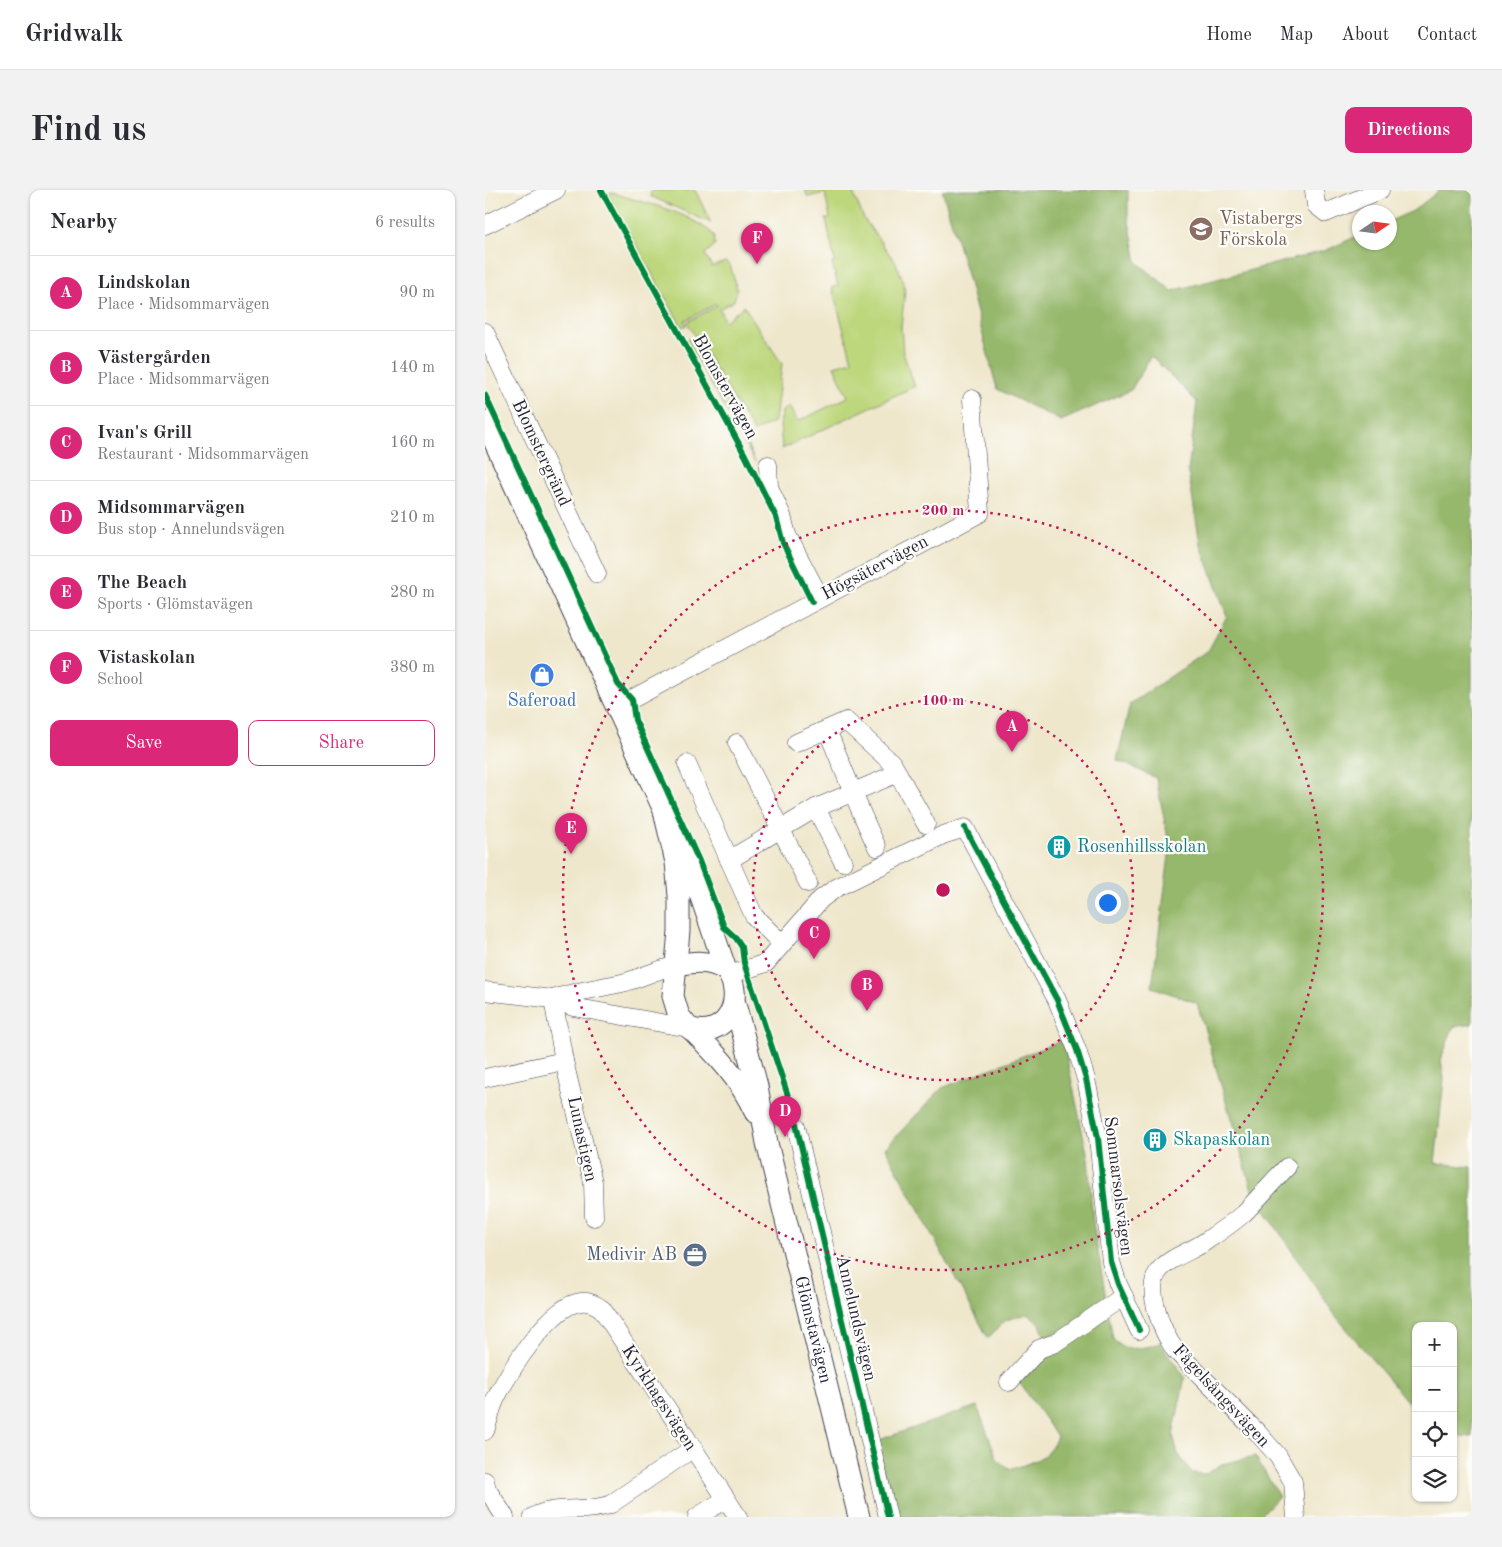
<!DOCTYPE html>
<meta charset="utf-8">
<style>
:root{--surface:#fff;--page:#f2f2f3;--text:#2b2b33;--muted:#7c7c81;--line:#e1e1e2;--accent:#db2777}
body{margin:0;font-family:"Old Standard TT",serif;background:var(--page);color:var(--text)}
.controls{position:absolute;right:15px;bottom:15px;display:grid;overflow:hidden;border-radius:10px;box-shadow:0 1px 4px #0004}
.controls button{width:45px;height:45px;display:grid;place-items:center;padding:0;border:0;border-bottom:1px solid var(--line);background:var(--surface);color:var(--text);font:25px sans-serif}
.compass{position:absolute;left:867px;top:15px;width:45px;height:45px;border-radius:50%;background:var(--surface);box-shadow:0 1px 4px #0004;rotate:77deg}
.you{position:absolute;left:622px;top:712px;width:18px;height:18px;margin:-12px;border:4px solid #fff;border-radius:50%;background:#1a73e8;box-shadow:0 0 0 8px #1a73e833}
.badge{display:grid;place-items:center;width:32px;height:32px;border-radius:50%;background:var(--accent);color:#fff;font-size:16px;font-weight:700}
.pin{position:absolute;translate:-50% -41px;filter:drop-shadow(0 1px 2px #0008)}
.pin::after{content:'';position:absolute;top:26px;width:18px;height:15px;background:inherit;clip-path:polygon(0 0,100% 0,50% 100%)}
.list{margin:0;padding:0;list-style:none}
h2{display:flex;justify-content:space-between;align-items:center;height:65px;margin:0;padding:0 20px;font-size:21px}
h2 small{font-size:16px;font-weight:400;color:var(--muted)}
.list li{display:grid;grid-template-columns:32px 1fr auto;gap:15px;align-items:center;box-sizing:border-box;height:75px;padding:0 20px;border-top:1px solid var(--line)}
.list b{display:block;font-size:19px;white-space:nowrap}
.list p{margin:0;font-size:16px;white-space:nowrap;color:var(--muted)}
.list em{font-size:16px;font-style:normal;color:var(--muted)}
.actions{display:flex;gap:10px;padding:15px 20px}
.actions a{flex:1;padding:11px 0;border:1px solid var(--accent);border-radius:10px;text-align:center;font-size:18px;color:var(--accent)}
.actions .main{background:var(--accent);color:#fff}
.icon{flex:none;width:28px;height:28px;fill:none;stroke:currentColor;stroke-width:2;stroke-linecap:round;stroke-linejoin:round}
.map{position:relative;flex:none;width:987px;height:1327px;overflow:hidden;border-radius:10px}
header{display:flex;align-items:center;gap:30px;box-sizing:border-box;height:70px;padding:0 25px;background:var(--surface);border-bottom:1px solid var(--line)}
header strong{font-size:24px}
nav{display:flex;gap:28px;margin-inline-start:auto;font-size:18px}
.intro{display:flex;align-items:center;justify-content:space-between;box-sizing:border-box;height:120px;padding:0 30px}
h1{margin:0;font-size:35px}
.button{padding:12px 22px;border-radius:10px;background:var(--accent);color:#fff;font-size:18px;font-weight:700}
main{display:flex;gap:30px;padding:0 30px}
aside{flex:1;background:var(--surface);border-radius:10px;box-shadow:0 1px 4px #0004}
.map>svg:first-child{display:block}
.green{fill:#bdd77d;stroke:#707c5c}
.forest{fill:#96b86c;stroke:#5c6d54}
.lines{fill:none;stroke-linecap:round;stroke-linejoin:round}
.minor-casing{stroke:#414051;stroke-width:19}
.major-casing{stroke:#414051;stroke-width:23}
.minor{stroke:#fff;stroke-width:18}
.major{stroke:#fff;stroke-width:21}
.cycleway-casing{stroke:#fdfcf7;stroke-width:9}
.cycleway{stroke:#00873e;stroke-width:6}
.ring{fill:none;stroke:#c2185b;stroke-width:2.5;stroke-dasharray:2.5 5}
.labels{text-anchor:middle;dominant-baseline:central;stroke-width:4.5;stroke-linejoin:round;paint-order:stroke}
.education-label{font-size:18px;fill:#785e54;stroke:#fdfcf7;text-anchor:start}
.street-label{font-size:18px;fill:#22223b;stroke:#fdfcf7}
.shop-label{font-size:18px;fill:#366cbe;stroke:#fdfcf7}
.culture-label{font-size:18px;fill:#0d838f;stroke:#fdfcf7;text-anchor:start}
.service-label{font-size:18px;fill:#4e5e75;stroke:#fdfcf7;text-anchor:end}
.centre{fill:#c2185b;stroke:#fdfcf7;stroke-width:2.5}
.ring-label{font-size:15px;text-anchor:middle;font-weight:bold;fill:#c2185b;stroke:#fdfcf7;stroke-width:4.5;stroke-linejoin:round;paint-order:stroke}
</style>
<header>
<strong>Gridwalk</strong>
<nav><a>Home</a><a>Map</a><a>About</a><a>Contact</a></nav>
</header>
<div class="intro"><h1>Find us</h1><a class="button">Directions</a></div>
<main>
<aside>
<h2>Nearby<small>6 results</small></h2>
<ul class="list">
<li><span class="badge">A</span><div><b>Lindskolan</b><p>Place · Midsommarvägen</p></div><em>90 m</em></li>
<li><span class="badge">B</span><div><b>Västergården</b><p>Place · Midsommarvägen</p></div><em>140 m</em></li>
<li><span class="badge">C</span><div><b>Ivan's Grill</b><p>Restaurant · Midsommarvägen</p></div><em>160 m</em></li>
<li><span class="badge">D</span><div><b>Midsommarvägen</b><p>Bus stop · Annelundsvägen</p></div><em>210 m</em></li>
<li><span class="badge">E</span><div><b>The Beach</b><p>Sports · Glömstavägen</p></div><em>280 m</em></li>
<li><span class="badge">F</span><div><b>Vistaskolan</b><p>School</p></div><em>380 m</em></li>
</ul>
<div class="actions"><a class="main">Save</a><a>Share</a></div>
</aside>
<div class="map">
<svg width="987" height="1327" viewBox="0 0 987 1327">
<rect width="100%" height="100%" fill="#fdfcf7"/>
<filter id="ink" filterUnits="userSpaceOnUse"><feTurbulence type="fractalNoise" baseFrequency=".02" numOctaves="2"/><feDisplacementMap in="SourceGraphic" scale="10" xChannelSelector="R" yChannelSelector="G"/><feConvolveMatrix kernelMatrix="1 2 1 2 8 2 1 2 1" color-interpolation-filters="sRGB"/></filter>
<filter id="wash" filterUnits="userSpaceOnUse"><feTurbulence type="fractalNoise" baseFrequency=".0096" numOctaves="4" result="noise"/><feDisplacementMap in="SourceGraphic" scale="20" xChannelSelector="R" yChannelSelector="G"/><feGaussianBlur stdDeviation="1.12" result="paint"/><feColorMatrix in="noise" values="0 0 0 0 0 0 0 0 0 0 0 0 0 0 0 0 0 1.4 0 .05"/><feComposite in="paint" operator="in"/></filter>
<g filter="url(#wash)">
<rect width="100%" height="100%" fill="#efe7cc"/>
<g class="green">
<polygon points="167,0 210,0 226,33 165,6"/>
<polygon points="320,0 367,0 379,29 411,73 418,90 420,101 416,136 418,163 430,196 297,259 295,234 297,221 304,216 312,232 363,207 349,176 367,171 347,97 353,96 347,73 350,72 341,29 345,28 340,3 323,7"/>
<path d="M 127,3 C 160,13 203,21 229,45 L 230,55 L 220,64 L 227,77 L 240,72 L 245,75 L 252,99 L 249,111 L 234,119 L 240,131 L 259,116 L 297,174 L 290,231 L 269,242 L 202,132 L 232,116 L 231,114 L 199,131 L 202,135 L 197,137 L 124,7 L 123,5 Z"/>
<polygon points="208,147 262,244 259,247 270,272 202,150"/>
</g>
<g class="forest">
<polygon points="457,0 643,0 643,26 652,72 687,101 842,60 874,45 874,52 904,52 905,31 928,21 955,0 987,0 987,834 968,837 956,870 959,889 950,973 987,977 987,1247 968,1245 968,1136 931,1136 931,1222 850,1125 768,1003 712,813 667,797 685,658 671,588 632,570 645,514 723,461 742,426 715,353 703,281 712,212 666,166 646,200 576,231 512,199 481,81"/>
<path d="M 578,850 L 603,968 L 608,1033 L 628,1149 C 641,1164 658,1158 675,1153 L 700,1187 L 688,1245 L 693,1264 L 707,1283 L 721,1284 L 737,1274 L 770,1266 L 794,1306 L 774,1327 L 410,1327 L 391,1251 L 492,1216 L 513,1271 L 526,1279 C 547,1273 565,1268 572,1246 L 534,1192 L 565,1160 L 555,1134 L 542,1124 L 521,1130 L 503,1148 L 400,958 L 457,898 Z"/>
</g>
</g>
<g filter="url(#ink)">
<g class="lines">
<defs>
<g id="minor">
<polyline points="829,0 831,15 841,23 895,0"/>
<polyline points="0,35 71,0"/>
<polyline points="0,142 112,384"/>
<polyline points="283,275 284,297 297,326 302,345 335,408"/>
<polyline points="132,517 495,323 487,209"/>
<path d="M 342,540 C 359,579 373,618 392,657"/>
<polyline points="252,553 323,693"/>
<polyline points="311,553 361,531 407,573 441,634"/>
<polyline points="202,574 269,726 297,754"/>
<polyline points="331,618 358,672"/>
<polyline points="244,670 331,618 413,583"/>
<polyline points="244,785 281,773 336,709 351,698 458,645 480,638 572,810 592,860 601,889 613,948 626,1072 633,1094 654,1140"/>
<polyline points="0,801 68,809 88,817 204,838"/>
<polyline points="68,809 79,871 108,992 109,1027"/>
<path d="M 68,809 C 92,800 117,798 141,792 C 158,787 173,779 190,776"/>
<polyline points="0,888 79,871"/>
<polyline points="311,936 403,1327"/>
<path d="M 802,977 C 787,992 773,1009 758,1024 C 746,1034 733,1043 721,1051 C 706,1062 684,1067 673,1082 C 660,1101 678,1143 690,1160 L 772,1242 L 793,1266 L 808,1292 L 811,1327"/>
<polyline points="524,1192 554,1159 570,1153 639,1106"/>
<path d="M 0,1241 C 4,1230 6,1218 11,1208 C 24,1182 65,1115 96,1112 C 104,1111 110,1114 117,1119 L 253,1327"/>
<polyline points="0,1291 2,1299 20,1327"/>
<path d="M 48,1327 C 71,1314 102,1324 126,1314 L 207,1259"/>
<polyline points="212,1327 241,1309"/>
</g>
<g id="major">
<path d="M 0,231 L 207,681 L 241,780 C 262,809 241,851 204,838 L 194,826 L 188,806 L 194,741 L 194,706 L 191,672 L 179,621"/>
<path d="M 190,776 C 209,771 224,770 241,780"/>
<path id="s1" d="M 250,814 L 272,896 L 282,953 L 374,1327"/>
<path d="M 207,840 C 232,865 255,889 270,922"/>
</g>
</defs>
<use href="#minor" class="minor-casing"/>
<use href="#major" class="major-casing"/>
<use href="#minor" class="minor"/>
<use href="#major" class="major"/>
<defs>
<g id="cycleway">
<polyline points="116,0 260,265 291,327 298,353 327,412"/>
<polyline points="0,205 133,494 147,510 150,530 214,671 239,737 251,748 257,757 259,773 308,921 403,1327"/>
<polyline points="480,638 572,810 592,860 601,889 613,948 626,1072 633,1094 654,1140"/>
</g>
</defs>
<use href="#cycleway" class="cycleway-casing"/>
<use href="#cycleway" class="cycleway"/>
</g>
</g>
<g class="ring">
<circle cx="458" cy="700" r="190"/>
<circle cx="458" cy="700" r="380"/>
</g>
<defs>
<symbol id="school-disc" viewBox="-11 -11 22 22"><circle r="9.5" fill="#8d6e63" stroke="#fdfcf7"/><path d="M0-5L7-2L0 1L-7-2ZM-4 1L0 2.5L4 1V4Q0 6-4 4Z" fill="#fff"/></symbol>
<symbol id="shop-disc" viewBox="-11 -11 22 22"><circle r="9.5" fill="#3f7fe0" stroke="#fdfcf7"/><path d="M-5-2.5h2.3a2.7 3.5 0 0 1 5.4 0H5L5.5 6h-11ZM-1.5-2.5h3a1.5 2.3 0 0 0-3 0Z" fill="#fff"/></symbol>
<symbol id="building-disc" viewBox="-11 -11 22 22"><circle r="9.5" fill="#0f9aa8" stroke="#fdfcf7"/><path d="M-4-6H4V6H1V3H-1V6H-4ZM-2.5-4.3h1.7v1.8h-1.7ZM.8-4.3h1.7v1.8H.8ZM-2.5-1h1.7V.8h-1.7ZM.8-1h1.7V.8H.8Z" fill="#fff"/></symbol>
<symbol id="office-disc" viewBox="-11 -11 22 22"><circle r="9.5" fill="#5c6f8a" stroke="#fdfcf7"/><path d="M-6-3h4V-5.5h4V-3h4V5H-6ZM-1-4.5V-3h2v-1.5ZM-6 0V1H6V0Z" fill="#fff"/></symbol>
</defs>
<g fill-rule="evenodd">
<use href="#school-disc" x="702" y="25" width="28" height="28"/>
<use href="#shop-disc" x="43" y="471" width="28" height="28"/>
<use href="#building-disc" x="560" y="643" width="28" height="28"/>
<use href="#building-disc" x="656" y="936" width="28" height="28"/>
<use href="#office-disc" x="196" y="1051" width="28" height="28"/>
</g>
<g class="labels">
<g class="education-label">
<text x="734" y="29">Vistabergs<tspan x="734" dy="21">Förskola</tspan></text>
</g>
<g class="street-label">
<text transform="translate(240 197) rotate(61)">Blomstervägen</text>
<text transform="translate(56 263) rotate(65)">Blomstergränd</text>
<text transform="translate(390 378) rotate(-28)">Högsätervägen</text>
<text transform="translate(97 949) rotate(78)">Lunastigen</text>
<text transform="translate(633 996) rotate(83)">Sommarsolsvägen</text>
<text transform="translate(371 1128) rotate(77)">Annelundsvägen</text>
<text stroke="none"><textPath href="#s1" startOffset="335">Glömstavägen</textPath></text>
<text transform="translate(736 1206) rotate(47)">Fågelsångsvägen</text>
<text transform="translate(174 1208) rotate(57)">Kyrkhagsvägen</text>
</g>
<g class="shop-label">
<text x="57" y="511">Saferoad</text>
</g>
<g class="culture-label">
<text x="592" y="657">Rosenhillsskolan</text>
<text x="688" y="950">Skapaskolan</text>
</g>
<g class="service-label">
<text x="192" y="1065">Medivir AB</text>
</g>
</g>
<circle cx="458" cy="700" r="8" class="centre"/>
<g class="ring-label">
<text x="458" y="325">200 m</text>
<text x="458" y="515">100 m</text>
</g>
</svg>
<div class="controls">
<button>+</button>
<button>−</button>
<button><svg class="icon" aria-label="locate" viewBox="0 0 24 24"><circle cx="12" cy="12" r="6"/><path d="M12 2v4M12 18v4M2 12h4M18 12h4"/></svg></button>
<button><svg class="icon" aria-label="layers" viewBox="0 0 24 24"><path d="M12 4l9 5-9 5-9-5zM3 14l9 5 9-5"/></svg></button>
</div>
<svg class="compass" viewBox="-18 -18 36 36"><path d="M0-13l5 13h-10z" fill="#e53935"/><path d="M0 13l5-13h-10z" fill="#7c7c81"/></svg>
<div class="you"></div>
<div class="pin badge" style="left:527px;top:562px">A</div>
<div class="pin badge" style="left:382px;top:821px">B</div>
<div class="pin badge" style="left:329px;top:769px">C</div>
<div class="pin badge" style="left:300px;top:947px">D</div>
<div class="pin badge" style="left:86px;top:664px">E</div>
<div class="pin badge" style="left:272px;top:74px">F</div>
</div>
</main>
